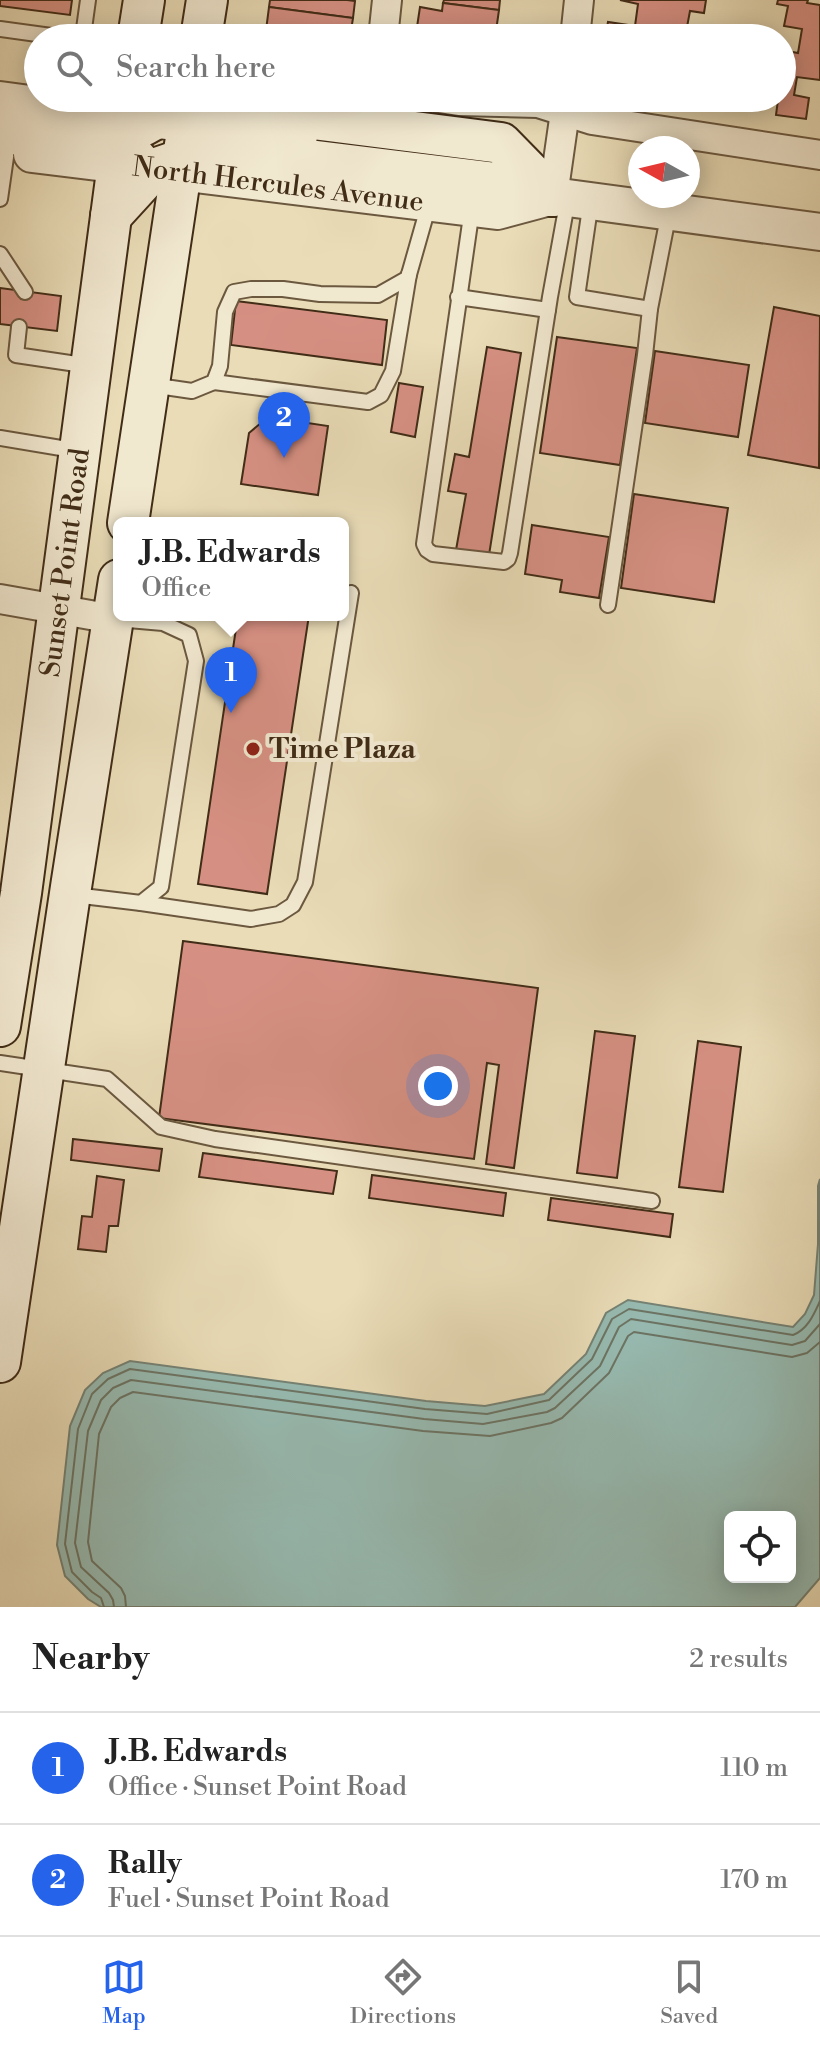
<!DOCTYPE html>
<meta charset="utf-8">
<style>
:root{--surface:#fff;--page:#f6f6f6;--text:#222;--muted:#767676;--line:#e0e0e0;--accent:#2563eb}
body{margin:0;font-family:"Libre Bodoni",serif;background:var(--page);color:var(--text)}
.controls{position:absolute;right:24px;bottom:24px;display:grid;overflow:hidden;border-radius:12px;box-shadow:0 4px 20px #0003}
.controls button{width:72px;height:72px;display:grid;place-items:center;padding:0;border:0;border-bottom:2px solid var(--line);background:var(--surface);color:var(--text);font:40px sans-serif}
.compass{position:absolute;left:628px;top:136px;width:72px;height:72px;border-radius:50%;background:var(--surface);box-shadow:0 4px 20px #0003;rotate:278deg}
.you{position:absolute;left:438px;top:1086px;width:28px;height:28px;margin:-20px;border:6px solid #fff;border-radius:50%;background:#1a73e8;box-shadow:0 0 0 12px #1a73e833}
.badge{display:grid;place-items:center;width:52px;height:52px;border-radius:50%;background:var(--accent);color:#fff;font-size:26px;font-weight:700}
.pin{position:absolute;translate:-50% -66px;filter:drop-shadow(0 2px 4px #0008)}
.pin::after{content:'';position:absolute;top:42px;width:28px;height:24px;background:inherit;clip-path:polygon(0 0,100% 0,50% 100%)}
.popup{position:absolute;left:113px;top:517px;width:236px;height:104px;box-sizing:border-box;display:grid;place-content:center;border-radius:12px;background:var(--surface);filter:drop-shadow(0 2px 6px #0005);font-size:26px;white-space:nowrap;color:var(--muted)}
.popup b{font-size:30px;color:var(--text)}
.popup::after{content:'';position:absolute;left:50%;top:100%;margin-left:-16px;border:16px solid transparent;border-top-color:var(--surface)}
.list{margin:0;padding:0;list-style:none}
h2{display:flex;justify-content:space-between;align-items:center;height:104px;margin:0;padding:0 32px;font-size:34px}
h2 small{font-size:26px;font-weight:400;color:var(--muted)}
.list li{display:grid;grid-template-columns:52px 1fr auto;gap:24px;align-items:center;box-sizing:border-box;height:112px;padding:0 32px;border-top:2px solid var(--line)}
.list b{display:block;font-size:30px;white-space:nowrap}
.list p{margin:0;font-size:26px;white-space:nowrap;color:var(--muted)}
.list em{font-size:26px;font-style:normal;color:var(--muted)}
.icon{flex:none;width:44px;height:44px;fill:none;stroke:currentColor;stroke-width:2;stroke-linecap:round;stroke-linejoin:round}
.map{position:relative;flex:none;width:820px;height:1607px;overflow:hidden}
.search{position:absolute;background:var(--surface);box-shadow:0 4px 20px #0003;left:24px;right:24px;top:24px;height:88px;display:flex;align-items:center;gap:20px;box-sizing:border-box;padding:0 28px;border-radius:44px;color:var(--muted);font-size:30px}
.sheet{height:328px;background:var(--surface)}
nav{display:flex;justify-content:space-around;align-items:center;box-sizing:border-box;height:112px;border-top:2px solid var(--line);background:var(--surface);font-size:22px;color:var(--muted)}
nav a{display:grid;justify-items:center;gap:4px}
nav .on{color:var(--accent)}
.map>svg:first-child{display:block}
.water{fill:#97bbb2;stroke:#758274;stroke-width:2;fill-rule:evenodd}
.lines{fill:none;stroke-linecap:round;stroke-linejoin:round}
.shore{stroke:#6c7464;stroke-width:2}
.building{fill:#d69083;stroke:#412c17;stroke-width:2}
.service-casing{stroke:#6b583f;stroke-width:18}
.minor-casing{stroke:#6b583f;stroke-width:32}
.tertiary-casing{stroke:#6b583f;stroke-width:40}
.secondary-casing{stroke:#412c17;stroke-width:44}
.service{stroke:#f1e8d0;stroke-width:14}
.minor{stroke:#f1e8d0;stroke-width:28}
.tertiary{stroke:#f1e8d0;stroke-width:36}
.secondary{stroke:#f1e8d0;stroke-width:40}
.poi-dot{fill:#8f2418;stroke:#f1e8d0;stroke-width:3}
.labels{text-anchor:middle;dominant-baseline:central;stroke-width:8;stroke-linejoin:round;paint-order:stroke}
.street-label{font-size:28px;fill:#412c17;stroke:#f1e8d0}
.poi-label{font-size:28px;font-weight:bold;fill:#412c17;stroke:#f1e8d0;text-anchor:start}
</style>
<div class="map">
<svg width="820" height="1607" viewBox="0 0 820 1607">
<rect width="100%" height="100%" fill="#e9dcb7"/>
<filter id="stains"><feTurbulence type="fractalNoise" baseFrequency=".0025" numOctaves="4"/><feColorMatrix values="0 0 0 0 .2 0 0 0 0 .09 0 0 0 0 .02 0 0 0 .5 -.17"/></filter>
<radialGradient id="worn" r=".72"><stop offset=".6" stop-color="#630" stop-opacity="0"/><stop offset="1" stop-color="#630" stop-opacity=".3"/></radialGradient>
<path class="water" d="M 820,1179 L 820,1578 L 795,1607 L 101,1607 L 88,1599 L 65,1576 L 57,1545 L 70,1426 L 85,1390 L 103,1373 L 130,1361 L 426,1401 L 485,1406 L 544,1394 L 586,1354 L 606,1313 L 628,1300 L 793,1327 L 805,1314 L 814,1295 L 818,1244 L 818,1186 ZM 730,1517 L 790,1517 L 790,1577 L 730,1577 Z"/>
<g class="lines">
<g class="shore">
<path d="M 104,1607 L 101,1598 L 92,1592 L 72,1572 L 65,1544 L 78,1429 L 92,1394 L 108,1379 L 130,1369 L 425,1409 L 487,1414 L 549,1400 L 592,1359 L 612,1319 L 629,1309 L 793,1335 C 808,1329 814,1314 820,1301"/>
<polyline points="114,1607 113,1600 109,1593 81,1567 75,1543 88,1431 101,1400 113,1388 131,1380 424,1419 483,1424 547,1412 555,1408 600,1366 619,1327 631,1319 792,1345 805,1341 820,1324"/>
<polyline points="126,1607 125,1596 121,1588 92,1561 88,1542 99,1434 111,1407 120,1398 133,1392 423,1431 490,1436 551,1423 562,1418 609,1373 628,1336 634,1332 792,1357 807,1353 820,1342"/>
</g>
</g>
<g class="building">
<polygon points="0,0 72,0 70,15 0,6"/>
<polygon points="270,0 347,0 355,1 353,18 269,7"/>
<polygon points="444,0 500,0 499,10 443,3"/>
<polygon points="706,0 704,13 690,11 687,27 720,31 719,38 605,38 608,22 635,26 638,4 620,0"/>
<polygon points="778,0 808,0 807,3 820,5 820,80 797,77 794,95 809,98 806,119 776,115 778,100 765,99 782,98 782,50 798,53 802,29 784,26 788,6 777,4"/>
<polygon points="443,3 499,10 495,38 417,27 420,7 442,11"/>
<polygon points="269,7 353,18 350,37 329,34 328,38 265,38"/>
<polygon points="417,27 495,38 416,38"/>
<polygon points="660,98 691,98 690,102"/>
<polygon points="0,288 61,296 57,331 0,324"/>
<polygon points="236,301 387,320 382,365 231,345"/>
<polygon points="774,307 820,316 819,468 748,455"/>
<polygon points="557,337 637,348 620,465 540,453"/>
<polygon points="487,347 521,353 489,555 456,550 466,494 448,491 455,454 469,457"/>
<polygon points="655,351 749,365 738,437 645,423"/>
<polygon points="399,383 423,387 415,437 391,432"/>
<polygon points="268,417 328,426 318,495 241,484 249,433"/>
<polygon points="634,494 728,508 714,602 621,588"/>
<polygon points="532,525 609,537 599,598 560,592 562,580 525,574"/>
<polygon points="238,615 309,615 267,894 198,884"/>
<polygon points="183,941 538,988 514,1168 486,1164 499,1065 487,1063 474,1159 159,1118"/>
<polygon points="595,1031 635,1036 617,1178 577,1173"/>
<polygon points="698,1041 741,1047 723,1192 679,1187"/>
<polygon points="73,1139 162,1149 159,1171 71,1160"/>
<polygon points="203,1153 337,1171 333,1194 199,1177"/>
<polygon points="372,1175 506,1193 503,1216 369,1198"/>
<polygon points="97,1176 124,1180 118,1226 109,1226 106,1252 78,1249 82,1216 92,1217"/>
<polygon points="551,1198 673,1214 670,1237 548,1220"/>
</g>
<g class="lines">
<defs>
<g id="service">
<polyline points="0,29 66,38"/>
<polyline points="77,38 83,36 88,0"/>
<polyline points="0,199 7,150"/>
<polyline points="591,201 577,297 650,309 669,212"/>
<polyline points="472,209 424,544 427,550 433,554 504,562 508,559 510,553 550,297 568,198"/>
<polyline points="0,254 25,292"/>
<polyline points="458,297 548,310"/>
<polyline points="19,327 16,355 90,366"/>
<polyline points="214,382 368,402 381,395 393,371 409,274"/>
<polyline points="151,385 192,391 214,382 220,366 225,312 234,292 251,289 283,289 320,294 378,295 408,278 429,204"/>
<polyline points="0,438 79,451"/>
<polyline points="608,605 645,355 650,309"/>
<polyline points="74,895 141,903 161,887 196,661 189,635 163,623 117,619"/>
<polyline points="141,903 251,919 279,914 293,905 305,882 351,593"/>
<polyline points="0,1063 107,1079 161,1127 215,1139 652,1201"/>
</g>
<g id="minor">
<polyline points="383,38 387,0"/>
<polyline points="575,38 579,0"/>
<polyline points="439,98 459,101 538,103 592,120 820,155"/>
<polyline points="553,196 567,98"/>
<polyline points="0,599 113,619"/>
</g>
<g id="tertiary">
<polyline points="0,100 97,113"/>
<polyline points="159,120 299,136"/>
<path id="s1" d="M 32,154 L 497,211 L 553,196"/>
<polyline points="527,184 553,196 820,232"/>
</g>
<g id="secondary">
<polyline points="138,38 144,0"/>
<polyline points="201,38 207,0"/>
<polyline points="226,98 235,105 258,112 501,143 553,196"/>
<polyline points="70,109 122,142 138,161"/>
<path d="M 0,132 C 70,141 125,153 181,98"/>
<polyline points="111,216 154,169 195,155 219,152 252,153 496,183 553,196"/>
<polyline points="128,523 192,98"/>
<path id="s2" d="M 0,1026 L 21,893 L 118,164 L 128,98"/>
<polyline points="0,1362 71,887 119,580"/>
</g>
</defs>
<use href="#service" class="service-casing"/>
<use href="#minor" class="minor-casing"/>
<use href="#tertiary" class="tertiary-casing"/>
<use href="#secondary" class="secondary-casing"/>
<use href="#service" class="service"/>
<use href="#minor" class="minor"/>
<use href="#tertiary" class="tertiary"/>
<use href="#secondary" class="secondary"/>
</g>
<circle class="poi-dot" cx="253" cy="749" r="8"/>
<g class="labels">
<g class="street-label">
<text stroke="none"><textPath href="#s1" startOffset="248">North Hercules Avenue</textPath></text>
<text stroke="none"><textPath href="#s2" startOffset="468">Sunset Point Road</textPath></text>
</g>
<g class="poi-label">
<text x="269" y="749">Time Plaza</text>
</g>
</g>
<rect width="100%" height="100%" filter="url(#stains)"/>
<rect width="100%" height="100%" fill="url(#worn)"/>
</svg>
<div class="controls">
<button><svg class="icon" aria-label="locate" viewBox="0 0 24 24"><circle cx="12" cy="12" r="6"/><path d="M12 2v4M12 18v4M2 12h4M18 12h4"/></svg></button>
</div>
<svg class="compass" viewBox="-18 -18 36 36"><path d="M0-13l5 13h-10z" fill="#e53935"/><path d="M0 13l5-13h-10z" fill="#767676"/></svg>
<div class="you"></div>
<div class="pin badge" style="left:231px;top:713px">1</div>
<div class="popup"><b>J.B. Edwards</b>Office</div>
<div class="pin badge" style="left:284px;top:458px">2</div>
<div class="search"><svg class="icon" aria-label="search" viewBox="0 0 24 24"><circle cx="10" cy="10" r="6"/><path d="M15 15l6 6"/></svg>Search here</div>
</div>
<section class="sheet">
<h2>Nearby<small>2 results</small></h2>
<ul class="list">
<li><span class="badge">1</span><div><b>J.B. Edwards</b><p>Office · Sunset Point Road</p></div><em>110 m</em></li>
<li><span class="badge">2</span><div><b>Rally</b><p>Fuel · Sunset Point Road</p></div><em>170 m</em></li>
</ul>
</section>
<nav>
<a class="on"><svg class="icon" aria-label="map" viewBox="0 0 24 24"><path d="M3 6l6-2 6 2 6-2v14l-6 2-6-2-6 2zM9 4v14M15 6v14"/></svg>Map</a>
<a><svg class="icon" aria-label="directions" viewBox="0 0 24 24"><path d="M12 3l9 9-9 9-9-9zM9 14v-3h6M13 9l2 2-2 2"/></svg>Directions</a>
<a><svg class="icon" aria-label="saved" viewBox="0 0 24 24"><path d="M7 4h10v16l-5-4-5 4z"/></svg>Saved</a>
</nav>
